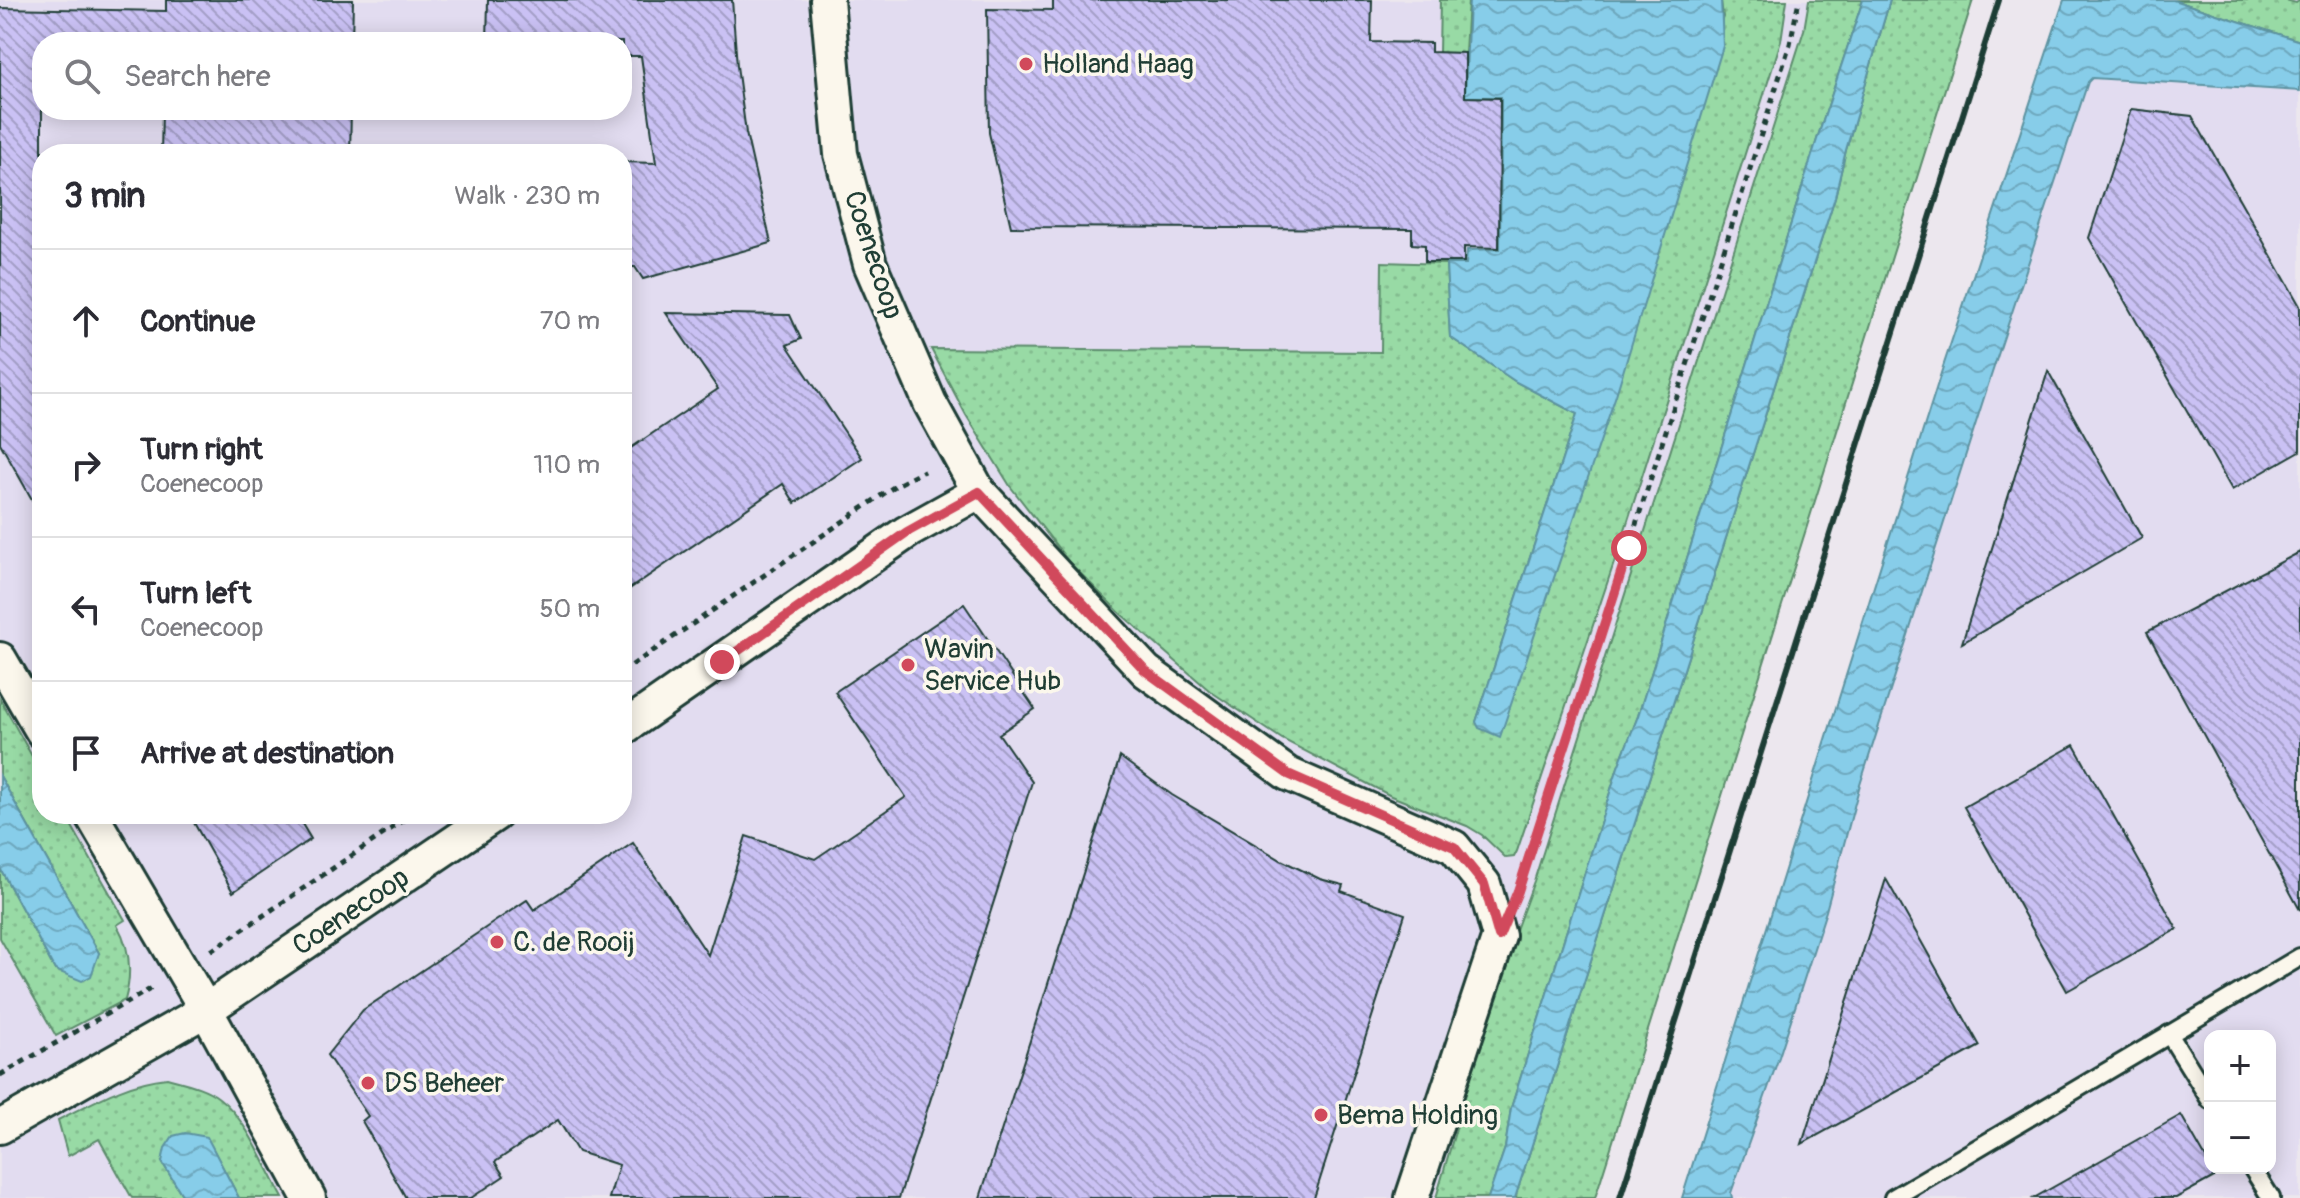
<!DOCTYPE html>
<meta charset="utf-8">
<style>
:root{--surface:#fff;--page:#f2f2f3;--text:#2b2b33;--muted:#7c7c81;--line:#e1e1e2}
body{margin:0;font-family:Pangolin,sans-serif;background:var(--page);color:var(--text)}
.controls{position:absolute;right:24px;bottom:24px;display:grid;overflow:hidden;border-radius:16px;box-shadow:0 4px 20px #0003}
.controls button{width:72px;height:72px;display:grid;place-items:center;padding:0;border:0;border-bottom:2px solid var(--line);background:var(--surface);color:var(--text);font:40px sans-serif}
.stop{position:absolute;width:24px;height:24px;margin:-18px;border:6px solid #d1495b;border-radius:50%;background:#fff}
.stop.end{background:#d1495b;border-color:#fff;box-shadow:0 2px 8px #0008}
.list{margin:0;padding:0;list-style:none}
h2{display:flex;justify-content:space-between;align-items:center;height:104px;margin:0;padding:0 32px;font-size:34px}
h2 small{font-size:26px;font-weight:400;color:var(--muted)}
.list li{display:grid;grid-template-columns:52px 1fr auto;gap:24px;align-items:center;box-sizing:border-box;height:144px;padding:0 32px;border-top:2px solid var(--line)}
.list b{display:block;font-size:30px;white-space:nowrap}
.list p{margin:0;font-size:26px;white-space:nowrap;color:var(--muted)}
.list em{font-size:26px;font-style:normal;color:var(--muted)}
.icon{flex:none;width:44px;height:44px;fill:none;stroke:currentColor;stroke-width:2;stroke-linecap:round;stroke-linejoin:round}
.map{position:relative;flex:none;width:2300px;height:1198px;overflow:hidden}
.search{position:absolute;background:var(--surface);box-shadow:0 4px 20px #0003;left:32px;top:32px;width:600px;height:88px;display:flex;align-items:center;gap:20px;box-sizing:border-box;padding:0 28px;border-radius:32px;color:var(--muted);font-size:30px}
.panel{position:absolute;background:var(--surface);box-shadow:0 4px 20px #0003;left:32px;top:144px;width:600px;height:680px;border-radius:32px}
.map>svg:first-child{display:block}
.built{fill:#e2dcf0;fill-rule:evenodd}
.grass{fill:url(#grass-dots);stroke:#5c8c6c;stroke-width:2}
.water{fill:url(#water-waves);stroke:#5d93a1;stroke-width:2}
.building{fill:url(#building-back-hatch);stroke:#1f3d34;stroke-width:2}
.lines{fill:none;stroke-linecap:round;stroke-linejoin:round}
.lane-casing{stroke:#1f3d34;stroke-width:22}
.street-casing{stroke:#1f3d34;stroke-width:38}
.path{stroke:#1f3d34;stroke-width:5;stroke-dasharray:6 6;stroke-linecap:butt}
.lane{stroke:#fbf7ec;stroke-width:16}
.street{stroke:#fbf7ec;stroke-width:32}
.rail{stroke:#1f3d34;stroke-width:6}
.route{stroke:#d1495b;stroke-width:10}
.poi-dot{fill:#d1495b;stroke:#fbf7ec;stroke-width:3}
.labels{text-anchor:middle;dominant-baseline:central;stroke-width:7;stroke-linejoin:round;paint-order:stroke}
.poi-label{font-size:28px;fill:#1f3d34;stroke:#fbf7ec;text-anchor:start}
.street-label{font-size:28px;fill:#1f3d34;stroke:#fbf7ec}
</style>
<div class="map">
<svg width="2300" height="1198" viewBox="0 0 2300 1198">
<defs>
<pattern id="grass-dots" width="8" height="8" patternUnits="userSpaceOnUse" patternTransform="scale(2)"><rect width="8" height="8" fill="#98daa5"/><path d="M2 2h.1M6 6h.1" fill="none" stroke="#83bc8f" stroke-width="1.8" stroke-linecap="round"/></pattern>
<pattern id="water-waves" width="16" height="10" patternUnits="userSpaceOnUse" patternTransform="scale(2)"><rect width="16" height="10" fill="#87cde9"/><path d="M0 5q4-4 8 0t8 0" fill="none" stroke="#6ea8be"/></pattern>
<pattern id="building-back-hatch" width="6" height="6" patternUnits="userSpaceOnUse" patternTransform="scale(2)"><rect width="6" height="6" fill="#cac1f4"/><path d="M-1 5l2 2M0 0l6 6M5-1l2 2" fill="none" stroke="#a39ec6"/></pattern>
</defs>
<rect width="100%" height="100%" fill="#ece7ee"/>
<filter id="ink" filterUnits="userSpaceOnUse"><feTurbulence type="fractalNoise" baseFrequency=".0125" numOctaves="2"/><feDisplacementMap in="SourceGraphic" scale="16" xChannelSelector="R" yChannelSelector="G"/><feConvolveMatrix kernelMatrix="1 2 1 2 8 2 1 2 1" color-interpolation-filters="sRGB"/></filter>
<g filter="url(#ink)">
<g class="built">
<path d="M 0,0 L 1883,0 L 1510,1198 L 0,1198 ZM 42,42 L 622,42 L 622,110 L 42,110 ZM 42,154 L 622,154 L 622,814 L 42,814 Z"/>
<path d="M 2087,0 L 2300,0 L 2300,1198 L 1710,1198 ZM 2210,1036 L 2270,1036 L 2270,1168 L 2210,1168 Z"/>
</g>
<g class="grass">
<polygon points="1440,0 1468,0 1465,53 1439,53"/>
<polygon points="1721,0 1787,0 1781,41 1622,539 1517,851 1514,857 1506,858 1482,835 1467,826 1391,796 1282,739 1210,691 1121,614 1069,562 1010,486 966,415 931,349 1381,352 1382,262 1446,264 1450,337 1516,382 1577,414 1476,722 1723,17"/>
<polygon points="1809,0 1863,0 1819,133 1638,716 1618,767 1511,1108 1505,1148 1488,1198 1436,1198 1503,965 1534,881 1804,30"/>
<polygon points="1890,0 1973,0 1595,1198 1515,1198 1835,197 1846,150"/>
<polygon points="2173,0 2286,0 2296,3 2300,0 2300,41"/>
<path d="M 0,699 L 42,774 L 42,814 L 65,814 L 125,920 L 117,925 C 131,949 132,974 125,1000 L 56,1036 L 0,938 L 0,868 L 55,970 L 99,953 L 0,776 Z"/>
<path d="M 167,1078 C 185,1083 205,1087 219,1098 C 247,1119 266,1168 283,1198 L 239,1198 L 207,1138 L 162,1162 L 184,1198 L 132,1198 L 99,1139 L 68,1156 L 58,1120 C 94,1102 127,1082 167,1078 Z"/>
</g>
<g class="water">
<polygon points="1469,0 1721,0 1723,46 1616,395 1500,737 1479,728 1476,722 1577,414 1516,382 1450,337 1446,264 1466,264 1467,250 1500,249 1501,97 1465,97"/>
<polygon points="1863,0 1890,0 1846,150 1835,197 1515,1198 1488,1198 1505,1148 1511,1108 1618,767 1638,716 1819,133"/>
<polygon points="2064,0 2173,0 2300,41 2300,91 2092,78 2088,82 1989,382 1859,788 1826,911 1779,1057 1731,1193 1732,1198 1682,1198 1941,373"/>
<polygon points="0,776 99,953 91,976 82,981 55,970 0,868"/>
<polygon points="185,1133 207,1137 239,1198 184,1198 162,1162 165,1148 173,1136"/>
</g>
<g class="building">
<polygon points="166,0 353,0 352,42 42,42 42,517 0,443 0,8 166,11"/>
<polygon points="488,0 732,0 737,66 746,133 771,243 643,279 635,267 622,267 622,162 656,163 641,56 622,56 622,42 487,42"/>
<polygon points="1053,0 1372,0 1371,42 1431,43 1431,52 1465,53 1465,97 1500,98 1499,248 1464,247 1464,262 1425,262 1425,245 1412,244 1412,229 1011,227 989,133 987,9 1053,10"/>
<polygon points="2131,109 2192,116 2300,306 2300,451 2232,490 2089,238"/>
<polygon points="162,110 351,110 350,154 161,154"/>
<polygon points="666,313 790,315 801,339 787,345 862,458 795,503 783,484 622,594 622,454 718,389"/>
<polygon points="2048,371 2142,538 1962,643"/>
<polygon points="2300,552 2300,910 2147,632"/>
<polygon points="964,604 1035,709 999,734 1032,782 899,1198 609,1198 619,1165 578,1152 558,1120 495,1162 504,1176 471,1198 406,1198 362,1121 368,1116 327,1055 363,1010 527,900 534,910 633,843 708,955 746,836 815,859 906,797 835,692"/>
<polygon points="2074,745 2177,929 2067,991 1964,807"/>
<polygon points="1120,757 1172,795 1281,860 1320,879 1343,885 1341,891 1405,914 1314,1198 980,1198"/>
<polygon points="189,814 296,814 311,839 233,892"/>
<polygon points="1886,879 1980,1046 1802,1144"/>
<polygon points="2181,1115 2216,1176 2176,1198 2034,1198"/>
</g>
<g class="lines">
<defs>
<g id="lane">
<polyline points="2169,1034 2210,1100"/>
<polyline points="2252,1168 2271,1198"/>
<polyline points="1893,1198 2300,957"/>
</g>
<g id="street">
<polyline points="979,492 1146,671 1288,774 1454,847 1484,884 1499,936 1412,1198"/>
<polyline points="0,659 42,731"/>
<polyline points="622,729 907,532 979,492 930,403 870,264 841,154 827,0"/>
<polyline points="91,814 206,1010 309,1198"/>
<polyline points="0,1127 206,1010 496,814"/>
</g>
</defs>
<use href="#lane" class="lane-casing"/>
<use href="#street" class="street-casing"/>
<g class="path">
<polyline points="622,672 895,486 924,471"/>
<polyline points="1522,880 1790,44 1799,0"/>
<polyline points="211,951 413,814"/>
<polyline points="0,1075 152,988"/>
</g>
<use href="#lane" class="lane"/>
<use href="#street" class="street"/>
<polyline class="rail" points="1620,1198 1999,0"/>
</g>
</g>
<g class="lines" filter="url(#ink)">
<polyline class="route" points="722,662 907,532 979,492 1146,671 1288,774 1454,847 1484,884 1499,936 1518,891 1629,548"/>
</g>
<g class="poi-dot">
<circle cx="1026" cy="64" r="8"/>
<circle cx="908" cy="665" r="8"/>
<circle cx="497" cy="942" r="8"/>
<circle cx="368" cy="1083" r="8"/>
<circle cx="1321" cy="1115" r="8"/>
</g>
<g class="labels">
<g class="poi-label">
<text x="1042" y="64">Holland Haag</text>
<text x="924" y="649">Wavin<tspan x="924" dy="32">Service Hub</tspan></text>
<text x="513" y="942">C. de Rooij</text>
<text x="384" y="1083">DS Beheer</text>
<text x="1337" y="1115">Bema Holding</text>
</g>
<g class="street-label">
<text transform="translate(873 255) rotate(72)">Coenecoop</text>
<text transform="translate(351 912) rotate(-34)">Coenecoop</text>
</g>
</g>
</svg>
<div class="controls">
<button>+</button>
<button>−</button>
</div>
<div class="stop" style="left:1629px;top:548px"></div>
<div class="stop end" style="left:722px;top:662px"></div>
<div class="search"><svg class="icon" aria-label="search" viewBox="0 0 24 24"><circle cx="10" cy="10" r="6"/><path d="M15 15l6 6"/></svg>Search here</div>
<section class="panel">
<h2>3 min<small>Walk · 230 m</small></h2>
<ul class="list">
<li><svg class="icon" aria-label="ahead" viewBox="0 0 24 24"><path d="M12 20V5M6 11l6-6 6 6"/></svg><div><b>Continue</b></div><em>70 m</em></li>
<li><svg class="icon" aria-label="right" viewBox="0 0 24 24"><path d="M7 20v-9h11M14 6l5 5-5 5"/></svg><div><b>Turn right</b><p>Coenecoop</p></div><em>110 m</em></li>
<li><svg class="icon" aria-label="left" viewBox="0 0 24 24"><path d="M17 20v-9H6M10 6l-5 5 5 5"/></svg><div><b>Turn left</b><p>Coenecoop</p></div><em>50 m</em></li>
<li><svg class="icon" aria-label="arrive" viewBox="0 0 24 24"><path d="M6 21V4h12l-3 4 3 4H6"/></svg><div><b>Arrive at destination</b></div></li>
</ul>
</section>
</div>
